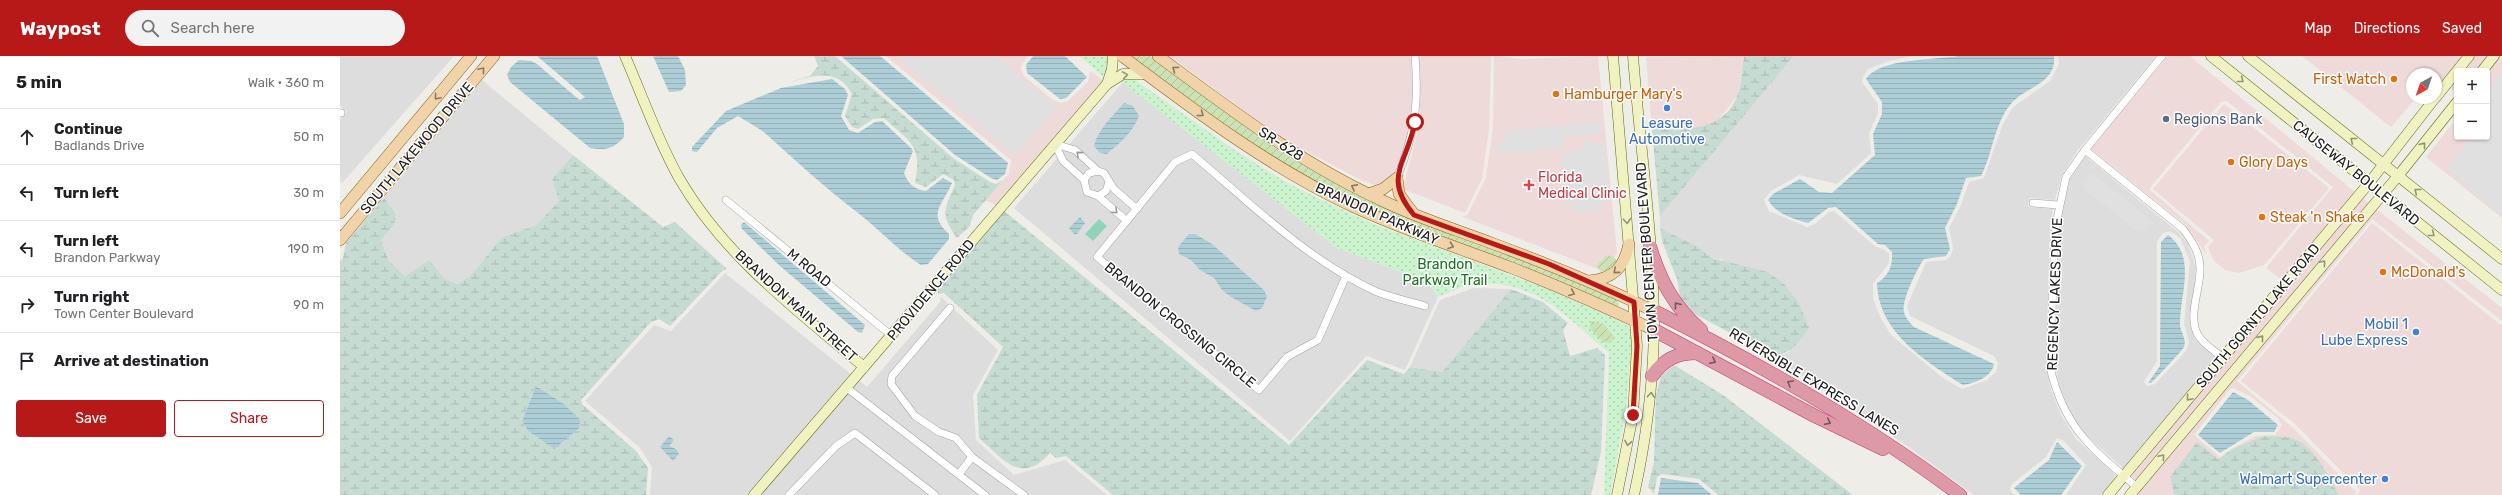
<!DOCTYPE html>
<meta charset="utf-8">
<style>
:root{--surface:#fff;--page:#f2f2f2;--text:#202124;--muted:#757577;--line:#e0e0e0;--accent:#b71918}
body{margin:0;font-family:Rubik,sans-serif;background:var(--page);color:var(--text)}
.controls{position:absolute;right:12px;top:12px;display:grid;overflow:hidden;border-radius:4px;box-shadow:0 1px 3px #0004}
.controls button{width:36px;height:36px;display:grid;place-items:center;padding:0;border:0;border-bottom:1px solid var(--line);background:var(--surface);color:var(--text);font:20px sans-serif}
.compass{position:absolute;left:2066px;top:12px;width:36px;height:36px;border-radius:50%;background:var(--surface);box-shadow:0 1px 3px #0004;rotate:220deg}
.stop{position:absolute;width:12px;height:12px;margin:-9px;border:3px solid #b71918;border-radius:50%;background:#fff}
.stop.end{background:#b71918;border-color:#fff;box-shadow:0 1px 4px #0008}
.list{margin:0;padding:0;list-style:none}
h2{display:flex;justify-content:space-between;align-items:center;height:52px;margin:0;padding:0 16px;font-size:17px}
h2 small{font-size:13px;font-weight:400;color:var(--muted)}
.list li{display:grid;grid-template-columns:26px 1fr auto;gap:12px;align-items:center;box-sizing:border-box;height:56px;padding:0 16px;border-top:1px solid var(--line)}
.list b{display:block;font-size:15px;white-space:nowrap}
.list p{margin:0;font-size:13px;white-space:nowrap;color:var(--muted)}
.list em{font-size:13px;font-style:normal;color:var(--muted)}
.actions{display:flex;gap:8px;padding:12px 16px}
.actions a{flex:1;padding:9px 0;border:1px solid var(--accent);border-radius:4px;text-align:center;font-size:14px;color:var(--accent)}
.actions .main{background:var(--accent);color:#fff}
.icon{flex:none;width:22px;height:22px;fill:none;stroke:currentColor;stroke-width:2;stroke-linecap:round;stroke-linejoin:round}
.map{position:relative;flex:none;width:2162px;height:439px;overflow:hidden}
header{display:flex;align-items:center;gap:24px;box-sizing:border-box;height:56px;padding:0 20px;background:var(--accent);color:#fff}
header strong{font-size:19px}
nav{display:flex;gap:22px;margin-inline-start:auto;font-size:14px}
.search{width:280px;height:36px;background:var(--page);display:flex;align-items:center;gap:10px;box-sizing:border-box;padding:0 14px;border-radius:22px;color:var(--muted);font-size:15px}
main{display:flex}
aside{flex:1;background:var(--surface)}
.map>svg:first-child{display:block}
.residential{fill:#dedddd;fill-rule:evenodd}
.commercial{fill:#eedad9}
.wetland{fill:url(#wetland-marsh);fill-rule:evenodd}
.park{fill:url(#park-dots)}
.garden{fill:url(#garden-furrows)}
.pitch{fill:#8fd4ba}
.parking{fill:#e0e0e0}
.water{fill:url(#water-rules)}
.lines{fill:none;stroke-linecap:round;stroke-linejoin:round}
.street-casing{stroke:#a1a1a1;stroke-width:8}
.secondary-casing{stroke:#616b12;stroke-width:11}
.primary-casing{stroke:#896212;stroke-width:12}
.highway-casing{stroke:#c63b6a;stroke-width:14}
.street{stroke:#fff;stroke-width:7}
.secondary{stroke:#f0f2c2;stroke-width:10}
.primary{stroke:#f1d3aa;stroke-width:11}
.highway{stroke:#dd99a5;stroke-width:13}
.oneway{stroke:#887a65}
.oneway2{stroke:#929479}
.oneway3{stroke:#9b9b9b}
.oneway4{stroke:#75565c}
.route{stroke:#b71918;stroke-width:5}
.food-dot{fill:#e8710a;stroke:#fff;stroke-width:1.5}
.shop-dot{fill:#3f7fe0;stroke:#fff;stroke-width:1.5}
.service-dot{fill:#5c6f8a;stroke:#fff;stroke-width:1.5}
.health-dot{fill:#e0444e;stroke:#fff;stroke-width:1.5}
.labels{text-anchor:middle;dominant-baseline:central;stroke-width:3;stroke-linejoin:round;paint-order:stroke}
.food-label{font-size:14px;fill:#c56008;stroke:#fff;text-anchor:start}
.service-label{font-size:14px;fill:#4e5e75;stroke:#fff;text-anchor:start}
.shop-label{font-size:14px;fill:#366cbe;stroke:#fff;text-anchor:end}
.street-label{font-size:14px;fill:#202020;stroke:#fff}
.health-label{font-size:14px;fill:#be3a42;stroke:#fff;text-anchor:start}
.park-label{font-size:14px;fill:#197221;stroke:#fff}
</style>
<header>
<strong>Waypost</strong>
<div class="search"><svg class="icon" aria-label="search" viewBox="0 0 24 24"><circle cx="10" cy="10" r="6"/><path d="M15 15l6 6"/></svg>Search here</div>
<nav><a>Map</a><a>Directions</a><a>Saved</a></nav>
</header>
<main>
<aside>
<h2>5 min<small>Walk · 360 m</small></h2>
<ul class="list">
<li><svg class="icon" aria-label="ahead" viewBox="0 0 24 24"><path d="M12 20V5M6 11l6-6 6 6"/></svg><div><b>Continue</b><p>Badlands Drive</p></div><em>50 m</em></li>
<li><svg class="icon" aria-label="left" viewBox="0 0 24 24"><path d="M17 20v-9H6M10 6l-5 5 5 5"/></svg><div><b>Turn left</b></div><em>30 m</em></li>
<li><svg class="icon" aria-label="left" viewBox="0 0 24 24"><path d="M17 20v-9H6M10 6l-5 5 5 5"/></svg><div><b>Turn left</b><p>Brandon Parkway</p></div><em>190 m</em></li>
<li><svg class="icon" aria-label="right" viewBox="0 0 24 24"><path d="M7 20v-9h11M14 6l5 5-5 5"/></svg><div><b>Turn right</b><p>Town Center Boulevard</p></div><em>90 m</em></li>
<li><svg class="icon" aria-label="arrive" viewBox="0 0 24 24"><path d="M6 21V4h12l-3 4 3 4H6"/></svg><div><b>Arrive at destination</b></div></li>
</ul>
<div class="actions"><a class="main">Save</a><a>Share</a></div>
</aside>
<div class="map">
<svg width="2162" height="439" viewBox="0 0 2162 439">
<defs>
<pattern id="wetland-marsh" width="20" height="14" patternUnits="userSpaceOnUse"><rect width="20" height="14" fill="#c6dbd2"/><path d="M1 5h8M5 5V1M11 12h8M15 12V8" fill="none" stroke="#aabcb4"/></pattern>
<pattern id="park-dots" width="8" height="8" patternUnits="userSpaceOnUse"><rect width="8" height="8" fill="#caf3ce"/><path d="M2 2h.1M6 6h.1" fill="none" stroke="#add0b1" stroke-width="1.8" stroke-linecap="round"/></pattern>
<pattern id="garden-furrows" width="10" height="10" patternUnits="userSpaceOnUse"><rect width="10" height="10" fill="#cbe3b4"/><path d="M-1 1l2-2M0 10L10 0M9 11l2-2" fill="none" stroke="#aec29a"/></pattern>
<pattern id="water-rules" width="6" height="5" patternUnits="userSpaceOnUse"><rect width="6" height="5" fill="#adced7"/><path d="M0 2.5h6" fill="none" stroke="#95b1b8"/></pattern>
</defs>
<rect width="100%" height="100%" fill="#efede7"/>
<g class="residential">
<polygon points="0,0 114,0 2,127 0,125 0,63 7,56 0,50"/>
<polygon points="1454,0 1573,0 1549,5 1528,13 1523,21 1522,26 1538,48 1538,57 1529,77 1531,97 1497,128 1459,119 1431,135 1424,144 1429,155 1467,171 1475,168 1489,156 1494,155 1536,191 1543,193 1549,198 1549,207 1533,228 1533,242 1540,261 1551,279 1603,322 1622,333 1647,324 1656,316 1658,307 1654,300 1570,260 1567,250 1586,206 1606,204 1610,201 1613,192 1609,172 1621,149 1629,126 1644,122 1662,70 1673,51 1710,25 1719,8 1718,0 1816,0 1738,94 1722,119 1715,144 1690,142 1688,151 1713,153 1710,174 1706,311 1711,334 1721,359 1736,383 1778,421 1762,439 1726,439 1746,409 1724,385 1717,382 1706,401 1671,429 1670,434 1675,439 1634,439 1570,392 1434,301 1450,296 1382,203 1372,202 1358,191 1320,172 1320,160"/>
<polygon points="142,24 233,99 212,123 219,145 196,169 162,181 131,219 118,228 106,224 89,204 65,220 49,205 41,184 54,169 56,158 44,142"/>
<polygon points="783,26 997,192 1086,225 1098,241 1065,314 1026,300 950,385 674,152"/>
<path d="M 1745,100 L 1839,177 L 1848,188 L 1856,212 L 1850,270 L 1855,283 L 1876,303 L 1784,413 L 1744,377 L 1729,354 L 1720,331 L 1715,310 L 1719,173 L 1722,150 L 1730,123 ZM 1830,175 L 1840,182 L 1850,205 L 1844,268 L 1849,286 L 1846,295 L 1815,328 L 1807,330 L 1804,326 L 1817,305 L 1817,186 L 1823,177 Z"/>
<polygon points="385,217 527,331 600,246 601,241 658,294 633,339 636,384 674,419 725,404 767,439 310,439 312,411 300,392 245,345 314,269 331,275"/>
<polygon points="1134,232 1171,233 1102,316 1070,311 1100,244"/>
</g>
<g class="commercial">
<polygon points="546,0 688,0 682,8 681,13 684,20 713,44 721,47 728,45 748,26 750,15 764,25 657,150 645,144 669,118 671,104"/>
<polygon points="830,0 1071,0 1073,34 1072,56 1065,89 1054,118 1039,131 1021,124 960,92 918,65"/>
<polygon points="1078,0 1151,0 1149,73 1142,122 1125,157 1063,133 1080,66"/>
<polygon points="1154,0 1182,3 1258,0 1277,197 1263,215 1064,138 1123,161 1128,158 1146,122 1153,72"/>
<polygon points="1404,0 1398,38 1378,65 1358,72 1312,72 1306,1"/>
<polygon points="1828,0 1850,0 2015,136 1942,224 1926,212 1993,131 1887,45 1881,46 1809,133 1869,185 1864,190 1867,199 1846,169 1751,93"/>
<polygon points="1962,0 2162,0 2162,76 2147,63 2147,15 2117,15 2117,38 2096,21 2096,18 2072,18 2072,42 2076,42 2051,71"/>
<polygon points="1884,48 1989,132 1924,209 1899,217 1885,214 1874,205 1868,191 1874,184 1813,133"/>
<polygon points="2117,62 2117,81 2162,81 2162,162 2086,101"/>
<polygon points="2022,142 2029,147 1797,424 1792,420"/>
<polygon points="2035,152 2162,252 2162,265 2032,163 1897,325 1952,371 2016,436 2014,439 1999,439 1983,411 1964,389 1904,388 1892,393 1915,380 1935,379 1942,369 1938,362 1910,340 1893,332 1890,333 1854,379 1880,401 1830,421 1834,439 1796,439"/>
<polygon points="2032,167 2162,270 2162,439 2018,439 2020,434 1955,368 1901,325"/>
</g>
<g class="wetland">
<path d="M 474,0 L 495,0 L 613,102 L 650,126 L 656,128 L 663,124 L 633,159 L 630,170 L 617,182 C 600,158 604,154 615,129 L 614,124 L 603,118 L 586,131 L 575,127 C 583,88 569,86 544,62 L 533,63 L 518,73 L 512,71 L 505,60 L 512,38 C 497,9 470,21 444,28 L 470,20 L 478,10 Z"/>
<path d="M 1404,0 L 1454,0 L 1320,160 L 1320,163 L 1312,72 C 1345,74 1386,76 1398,37 C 1402,25 1402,12 1404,0 Z"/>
<path d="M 233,99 L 323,171 L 335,166 L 387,213 L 383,214 L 330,270 L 319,263 L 311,266 L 241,344 L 242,348 L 296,395 L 308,412 L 306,439 L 0,439 L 0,205 L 3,202 L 6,187 L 44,142 L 56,158 L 54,169 L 41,184 L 49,205 L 65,220 L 89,204 L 106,224 L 118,228 L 131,219 L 162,181 L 196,169 L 219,145 L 212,123 ZM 196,330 L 224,348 L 214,393 L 188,375 L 182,365 Z"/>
<path d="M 664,155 L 949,389 L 1027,304 L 1064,318 L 1070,311 L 1102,316 L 1171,233 L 1203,246 L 1228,267 L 1223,274 L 1230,300 L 1257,292 L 1265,299 L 1261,396 L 1251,439 L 773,439 L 726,400 L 716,402 L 710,397 C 681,430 663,403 639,382 L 637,339 L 663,291 L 604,237 L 599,238 L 596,235 Z"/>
<path d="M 1320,172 L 1358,191 L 1372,202 L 1428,216 L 1444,228 L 1459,247 L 1469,272 C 1458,288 1453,295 1434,301 L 1348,254 L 1341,247 L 1337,223 L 1322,185 Z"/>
<polygon points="1334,309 1383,339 1513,439 1378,439 1359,423 1322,418 1317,421 1314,438 1308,431 1314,406 1316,339 1321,320"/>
<path d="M 1923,380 C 1931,381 1940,380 1948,381 C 1973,386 1988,420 1999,439 L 1834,439 L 1830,421 L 1857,386 L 1878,403 L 1892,393 Z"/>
</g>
<g class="park">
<polygon points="739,0 768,0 768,12 764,21"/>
<path d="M 791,21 L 893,93 L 944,125 L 978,142 L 1031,167 L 1205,232 L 1280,265 L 1289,271 L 1292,279 L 1291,296 L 1286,351 L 1270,439 L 1264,439 L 1269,297 C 1226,261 1196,223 1135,228 C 1123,229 1109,237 1098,241 L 1086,225 L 997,192 L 779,24 Z"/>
</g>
<g class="garden">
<path d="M 790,0 L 810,0 L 907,72 L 966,110 L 1277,243 L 1279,249 L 1277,251 C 1178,212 1064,176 972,124 C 908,88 849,43 790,0 Z"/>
<polygon points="1266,200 1273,200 1278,206 1272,212 1262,217 1256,210"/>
<path d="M 1252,265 L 1264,268 L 1274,281 L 1271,287 C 1261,288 1254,277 1250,271 Z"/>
</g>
<polygon class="pitch" points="759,163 767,170 753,185 745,178"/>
<g class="parking">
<polygon points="556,0 655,0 716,51 675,100"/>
<polygon points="2162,16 2162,161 2106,114 2132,81 2147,81 2147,34"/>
<polygon points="1261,66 1261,78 1224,81 1224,92 1159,98 1159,86 1165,85 1165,75"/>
<polygon points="1254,85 1254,88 1265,87 1270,146 1263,146 1264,153 1233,156 1233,149 1226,150 1222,97 1243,93 1243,86"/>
<polygon points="1750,118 1754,118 1815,167 1801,175 1794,173 1744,133 1742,127"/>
</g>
<g class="water">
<path d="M 197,0 L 257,0 L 284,68 L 284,81 C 275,92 265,95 250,92 L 170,26 L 167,19 L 171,11 L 179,4 L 191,5 L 197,8 L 236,41 L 240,44 L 245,41 Z"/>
<polygon points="313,0 338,0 345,14 346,29 341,35 329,36"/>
<polygon points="501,0 540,0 668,107 665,118 657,124 651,122 615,99"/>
<polygon points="693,0 725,0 747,21 726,42 720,43 687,17 686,9"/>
<path d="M 1619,0 L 1714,0 C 1717,28 1684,31 1670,49 C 1654,69 1653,97 1641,120 L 1626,122 L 1617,148 L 1605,172 L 1610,193 L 1606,200 L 1584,203 C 1578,211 1565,238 1564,249 C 1562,258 1568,265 1574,271 L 1654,308 C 1652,321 1635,327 1623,329 C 1585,305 1538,276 1537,227 C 1549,220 1553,209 1552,196 L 1545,189 L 1538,188 L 1496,151 L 1488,152 L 1468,167 C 1454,163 1436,158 1428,144 L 1433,138 L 1460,123 L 1479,136 L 1492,137 L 1535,99 L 1533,78 L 1542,58 L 1542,46 L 1526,23 C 1539,2 1595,4 1619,0 Z"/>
<path d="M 492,23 L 505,33 L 508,39 L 501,60 L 509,74 L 518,77 L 535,66 L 542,65 L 571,92 L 573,95 L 564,117 C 569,129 574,133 586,135 L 603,122 L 612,127 C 602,150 587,158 609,178 L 609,183 L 588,208 L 581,209 C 556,193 537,171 513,153 C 483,130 455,104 426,78 C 418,71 407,66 398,60 L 377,72 L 357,96 L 352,95 L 352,91 L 386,55 L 441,32 Z"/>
<path d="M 784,47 L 793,50 L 799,60 C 793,76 780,87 767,98 L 760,97 L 754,90 C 758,73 773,60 784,47 Z"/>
<polygon points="740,161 745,167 737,178 734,178 729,172"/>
<polygon points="404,166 525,269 522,277 518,276 440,210 402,173 401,169"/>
<polygon points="849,178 855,178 872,188 924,234 927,241 922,252 916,255 891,241 882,234 874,222 860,214 851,204 839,198 838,191"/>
<path d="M 1828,179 C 1857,201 1840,237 1840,268 C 1840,276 1847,282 1844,291 C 1842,295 1815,323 1811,327 L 1808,327 L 1820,310 L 1820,305 L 1821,186 Z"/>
<polygon points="196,330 224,348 240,364 239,372 214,393 188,375 182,365"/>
<polygon points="1893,336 1908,344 1938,369 1934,376 1914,376 1880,397 1858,379"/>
<polygon points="329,380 334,384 329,390 336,393 339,398 333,405 320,391"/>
<polygon points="1717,386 1742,410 1721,439 1681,439 1674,432 1709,404"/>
<polygon points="1321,422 1358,427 1372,439 1318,439"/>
</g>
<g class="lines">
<defs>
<g id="street">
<polyline points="0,57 1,57"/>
<polyline points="715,88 723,105 744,124 747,136 758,140 787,165"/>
<polyline points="715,88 735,94 758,115 764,117 774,133 797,153"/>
<path d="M 1745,94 L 1843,173 C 1852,185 1860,197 1860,212 C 1861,232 1847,260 1858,279 C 1863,288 1875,295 1883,302"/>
<path d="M 1057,122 C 1075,78 1079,47 1075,0"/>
<polyline points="744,124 749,117 758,115"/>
<polyline points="758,140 766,135 769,126"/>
<polyline points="386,144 552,280"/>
<polyline points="1693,147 1718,149"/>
<path d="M 1006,220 L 978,284 L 947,301 L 919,334 L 757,201 L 835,106 L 852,98 C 910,147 966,203 1035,235 C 1051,242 1069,245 1085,250"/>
<polyline points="610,252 552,320 551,328 575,360 599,376 616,382 632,401 684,439"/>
<polyline points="507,332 645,439"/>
<polyline points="619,418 632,401"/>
<path d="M 1797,431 C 1751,392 1724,372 1710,311 L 1715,173 L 1726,121 L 1745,94 L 1822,0"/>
<polyline points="449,439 496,390 515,377 595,439"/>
</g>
<g id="secondary">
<path d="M 285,0 C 303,41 317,83 339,122 C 384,200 457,254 524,311"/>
<polyline points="1273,0 1297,290 1293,359 1277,439"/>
<path d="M 1293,0 C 1300,91 1314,183 1314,274 C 1313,330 1306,385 1294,439"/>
<polyline points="1871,0 2162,234"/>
<polyline points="1908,0 2162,203"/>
<polyline points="2142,15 2154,0"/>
<polyline points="767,28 772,13 773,0"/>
<polyline points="2096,41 2129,0"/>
<polyline points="414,439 767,28 783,18 806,18"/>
<polyline points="1768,439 2029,127 2095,42"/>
<polyline points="1790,439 2058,120 2117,46"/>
</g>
<g id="primary">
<path d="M 782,0 C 855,55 929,111 1012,150 C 1064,174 1119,192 1172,212 C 1220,231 1268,252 1314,274"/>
<path d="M 818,0 C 890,53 960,107 1041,144 C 1078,162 1117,174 1154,188 C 1208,208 1262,230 1314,255"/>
<polyline points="1057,122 1059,138 1073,157"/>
<polyline points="1029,138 1043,133 1057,122"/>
<polyline points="0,157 131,0"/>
<polyline points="0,184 154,0"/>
<path d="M 1249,225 C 1273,223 1284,212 1289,188"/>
</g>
<g id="highway">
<path d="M 1310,191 C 1320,224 1334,251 1361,274"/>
<path d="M 1314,255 C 1420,308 1524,367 1620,439"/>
<polyline points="1314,274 1475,360 1543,393"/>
<path d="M 1312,320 C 1324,303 1337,297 1357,297"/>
</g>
</defs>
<use href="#street" class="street-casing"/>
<use href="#secondary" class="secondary-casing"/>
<use href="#primary" class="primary-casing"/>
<use href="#highway" class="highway-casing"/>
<use href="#street" class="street"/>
<use href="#secondary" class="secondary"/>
<use href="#primary" class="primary"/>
<use href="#highway" class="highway"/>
</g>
<defs><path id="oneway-chevron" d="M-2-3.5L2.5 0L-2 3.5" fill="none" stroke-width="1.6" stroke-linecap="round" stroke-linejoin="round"/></defs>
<g class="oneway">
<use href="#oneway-chevron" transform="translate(835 13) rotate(-144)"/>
<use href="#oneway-chevron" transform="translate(142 14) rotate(-50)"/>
<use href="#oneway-chevron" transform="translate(97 41) rotate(130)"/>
<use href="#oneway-chevron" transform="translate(861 58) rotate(36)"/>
<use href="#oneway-chevron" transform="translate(1014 131) rotate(-152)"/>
<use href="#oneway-chevron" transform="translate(1111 190) rotate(20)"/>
<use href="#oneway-chevron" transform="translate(1276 215) rotate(139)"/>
<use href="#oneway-chevron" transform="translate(1232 237) rotate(23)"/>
</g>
<g class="oneway2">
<use href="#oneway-chevron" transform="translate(785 19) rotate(-9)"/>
<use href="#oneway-chevron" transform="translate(1901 24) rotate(39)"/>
<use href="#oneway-chevron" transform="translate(2013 84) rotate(-142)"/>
<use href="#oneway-chevron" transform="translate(2083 89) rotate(-52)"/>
<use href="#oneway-chevron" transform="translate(2077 135) rotate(-141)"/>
<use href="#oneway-chevron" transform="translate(1287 165) rotate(85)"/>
<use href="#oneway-chevron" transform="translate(2092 178) rotate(39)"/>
<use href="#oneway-chevron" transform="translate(1983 207) rotate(-50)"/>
<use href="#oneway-chevron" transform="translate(1921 282) rotate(-51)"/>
<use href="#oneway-chevron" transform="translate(1311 339) rotate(-85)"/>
<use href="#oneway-chevron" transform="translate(1849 342) rotate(130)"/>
<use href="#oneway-chevron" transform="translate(1288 387) rotate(100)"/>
<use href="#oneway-chevron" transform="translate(1822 401) rotate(-50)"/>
</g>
<g class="oneway3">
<use href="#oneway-chevron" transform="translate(739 98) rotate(-139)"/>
<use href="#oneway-chevron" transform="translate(775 155) rotate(42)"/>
</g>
<g class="oneway4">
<use href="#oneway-chevron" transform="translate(1337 249) rotate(-127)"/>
<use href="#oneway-chevron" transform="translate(1373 305) rotate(27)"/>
<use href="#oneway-chevron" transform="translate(1450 327) rotate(-150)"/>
<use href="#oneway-chevron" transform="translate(1488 366) rotate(26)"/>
</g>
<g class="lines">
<path class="route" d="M 1075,66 C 1067,108 1042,121 1074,159 L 1209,208 L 1294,246 L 1297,290 L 1293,359"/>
</g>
<g class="food-dot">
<circle cx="2054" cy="23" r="4"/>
<circle cx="1216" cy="38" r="4"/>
<circle cx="1891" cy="106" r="4"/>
<circle cx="1922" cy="161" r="4"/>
<circle cx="2043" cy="216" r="4"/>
</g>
<g class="shop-dot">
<circle cx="1327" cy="52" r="4"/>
<circle cx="2076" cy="276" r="4"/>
<circle cx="2045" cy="423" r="4"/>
</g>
<circle class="service-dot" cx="1826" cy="63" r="4"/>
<path class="health-dot" d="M1187 123h4v4h4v4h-4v4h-4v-4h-4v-4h4z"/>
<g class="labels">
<g class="food-label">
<text x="2046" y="23" text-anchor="end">First Watch</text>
<text x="1224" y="38">Hamburger Mary's</text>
<text x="1899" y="106">Glory Days</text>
<text x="1930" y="161">Steak 'n Shake</text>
<text x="2051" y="216">McDonald's</text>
</g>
<g class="service-label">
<text x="1834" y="63">Regions Bank</text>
</g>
<g class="shop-label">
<text x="1327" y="67" text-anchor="middle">Leasure<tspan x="1327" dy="16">Automotive</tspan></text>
<text x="2068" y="268">Mobil 1<tspan x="2068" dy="16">Lube Express</tspan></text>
<text x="2037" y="423">Walmart Supercenter</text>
</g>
<g class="street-label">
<text transform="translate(941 88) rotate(33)">SR-628</text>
<text transform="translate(77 92) rotate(-50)">SOUTH LAKEWOOD DRIVE</text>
<text transform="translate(2016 117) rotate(39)">CAUSEWAY BOULEVARD</text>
<text transform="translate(1037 158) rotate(24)">BRANDON PARKWAY</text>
<text transform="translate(1307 196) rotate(-94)">TOWN CENTER BOULEVARD</text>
<text transform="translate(469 212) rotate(39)">M ROAD</text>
<text transform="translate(591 234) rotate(-50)">PROVIDENCE ROAD</text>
<text transform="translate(1715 238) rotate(-88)">REGENCY LAKES DRIVE</text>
<text transform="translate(456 250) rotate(42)">BRANDON MAIN STREET</text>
<text transform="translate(1918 260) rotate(-50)">SOUTH GORNTO LAKE ROAD</text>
<text transform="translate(840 269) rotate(39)">BRANDON CROSSING CIRCLE</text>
<text transform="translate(1474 326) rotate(31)">REVERSIBLE EXPRESS LANES</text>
</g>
<g class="health-label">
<text x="1198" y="121">Florida<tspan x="1198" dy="16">Medical Clinic</tspan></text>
</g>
<g class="park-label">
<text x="1105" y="208">Brandon<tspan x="1105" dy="16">Parkway Trail</tspan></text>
</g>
</g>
</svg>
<div class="controls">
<button>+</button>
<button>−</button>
</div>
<svg class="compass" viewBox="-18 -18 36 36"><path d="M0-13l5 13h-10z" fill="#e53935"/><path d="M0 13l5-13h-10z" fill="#757577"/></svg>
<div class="stop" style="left:1075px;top:66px"></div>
<div class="stop end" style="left:1293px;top:359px"></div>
</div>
</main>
